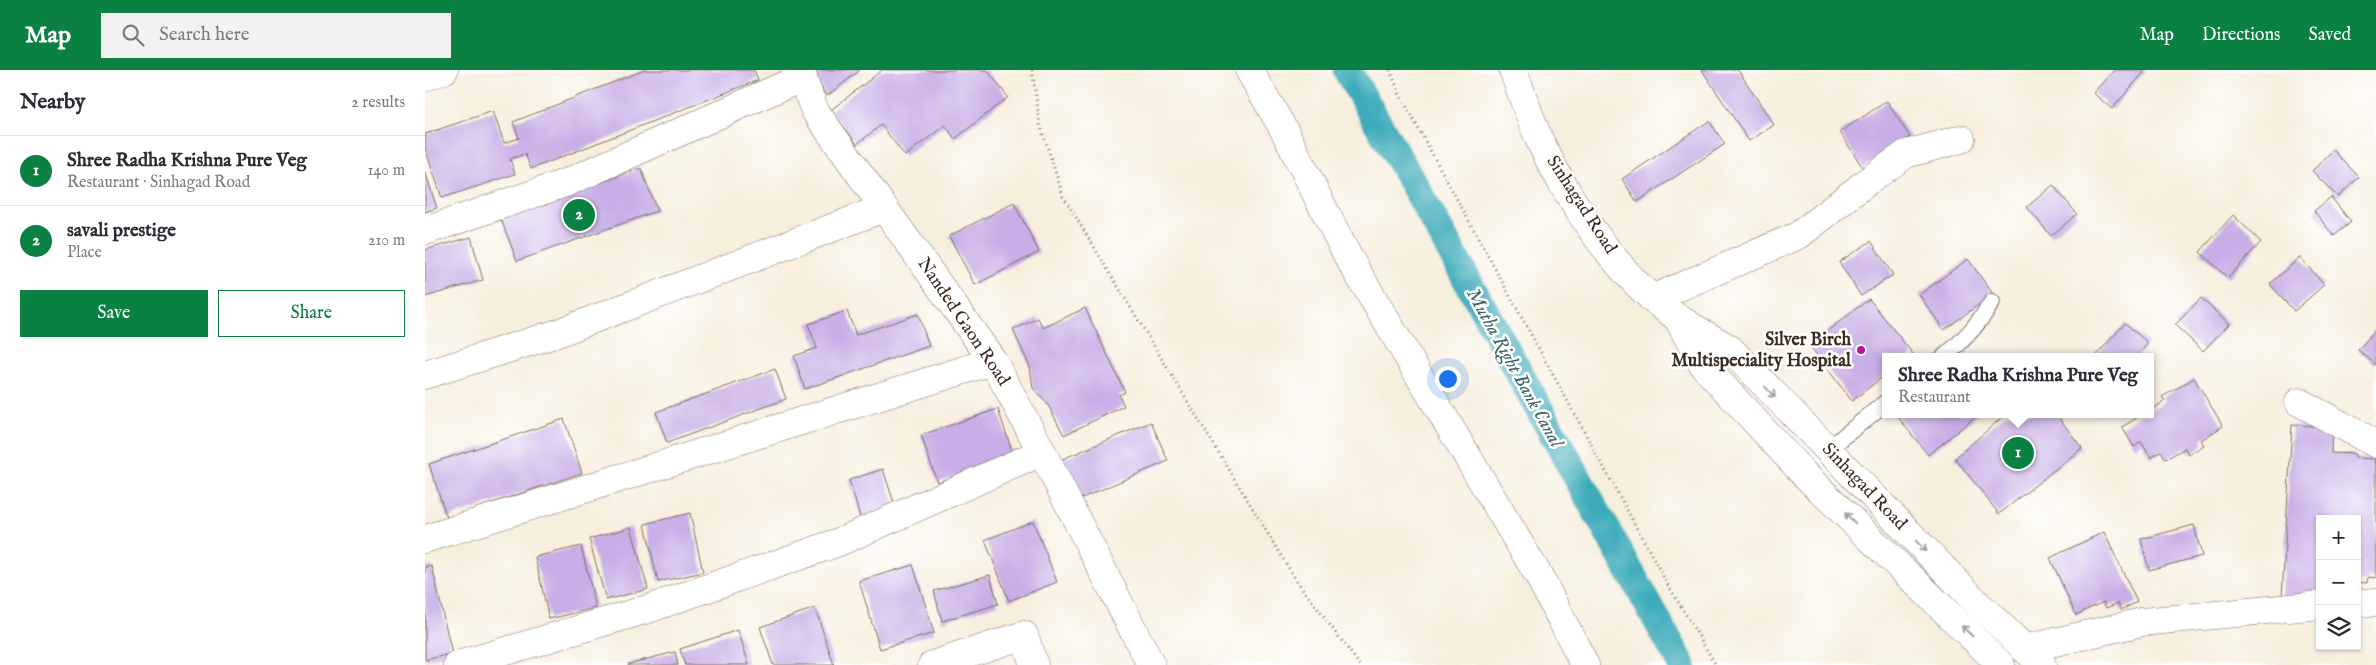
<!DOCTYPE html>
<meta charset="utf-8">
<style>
:root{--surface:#fff;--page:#f2f2f3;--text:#2b2b33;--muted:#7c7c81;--line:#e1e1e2;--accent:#0b8043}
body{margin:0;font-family:"IM FELL English",serif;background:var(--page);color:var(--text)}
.controls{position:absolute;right:15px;bottom:15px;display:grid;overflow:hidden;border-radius:0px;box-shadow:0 1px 4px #0004}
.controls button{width:45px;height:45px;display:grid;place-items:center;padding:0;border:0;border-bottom:1px solid var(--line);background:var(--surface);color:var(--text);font:25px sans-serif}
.you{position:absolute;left:1022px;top:308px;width:18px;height:18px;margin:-12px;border:4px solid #fff;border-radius:50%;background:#1a73e8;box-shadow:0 0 0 8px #1a73e833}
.badge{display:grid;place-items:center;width:32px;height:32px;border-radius:50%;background:var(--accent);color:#fff;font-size:16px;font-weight:700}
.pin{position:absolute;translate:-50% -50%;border:2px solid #fff;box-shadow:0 1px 5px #0006}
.popup{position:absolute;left:1457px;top:283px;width:272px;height:65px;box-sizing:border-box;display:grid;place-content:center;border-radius:0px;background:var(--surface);filter:drop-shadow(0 1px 4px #0005);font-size:16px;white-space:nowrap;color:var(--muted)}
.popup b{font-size:19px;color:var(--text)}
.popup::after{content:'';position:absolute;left:50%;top:100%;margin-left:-10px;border:10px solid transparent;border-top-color:var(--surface)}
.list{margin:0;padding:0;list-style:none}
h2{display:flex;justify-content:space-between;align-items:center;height:65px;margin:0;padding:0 20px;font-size:21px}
h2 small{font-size:16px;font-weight:400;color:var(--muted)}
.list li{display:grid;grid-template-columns:32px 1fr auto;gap:15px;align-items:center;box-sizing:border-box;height:70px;padding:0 20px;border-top:1px solid var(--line)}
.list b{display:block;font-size:19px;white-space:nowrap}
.list p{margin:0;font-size:16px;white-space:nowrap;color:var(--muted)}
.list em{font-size:16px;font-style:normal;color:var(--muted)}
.actions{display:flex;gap:10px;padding:15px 20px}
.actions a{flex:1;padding:11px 0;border:1px solid var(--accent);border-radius:0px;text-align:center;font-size:18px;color:var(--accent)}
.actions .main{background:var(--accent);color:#fff}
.icon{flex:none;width:28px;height:28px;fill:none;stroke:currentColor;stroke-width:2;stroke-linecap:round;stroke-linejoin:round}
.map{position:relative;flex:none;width:1951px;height:595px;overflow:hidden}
header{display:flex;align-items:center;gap:30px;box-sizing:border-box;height:70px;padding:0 25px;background:var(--accent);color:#fff}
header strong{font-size:24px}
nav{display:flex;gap:28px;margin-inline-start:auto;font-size:18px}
.search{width:350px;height:45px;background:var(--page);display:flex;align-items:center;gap:12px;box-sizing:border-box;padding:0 18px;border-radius:0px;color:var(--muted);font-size:19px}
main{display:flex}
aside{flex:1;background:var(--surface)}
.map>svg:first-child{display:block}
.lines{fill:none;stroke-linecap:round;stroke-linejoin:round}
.canal{stroke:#3cabba;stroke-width:29}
.building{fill:#c8aee6}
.service-casing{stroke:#7d6f61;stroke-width:18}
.minor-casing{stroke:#7d6f61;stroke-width:29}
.primary-casing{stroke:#7d6f61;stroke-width:29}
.path{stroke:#7d6f61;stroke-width:3;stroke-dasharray:1 4;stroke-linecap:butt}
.service{stroke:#fff;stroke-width:16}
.minor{stroke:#fff;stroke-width:28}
.primary{stroke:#fff;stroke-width:28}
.oneway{stroke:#a79f9a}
.poi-dot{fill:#b5179e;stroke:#fff;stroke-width:2}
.labels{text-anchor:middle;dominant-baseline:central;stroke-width:5;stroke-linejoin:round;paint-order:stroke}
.street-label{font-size:18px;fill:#3b2a1e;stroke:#fff}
.poi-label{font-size:18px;font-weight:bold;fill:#3b2a1e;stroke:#fff;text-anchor:end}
.water-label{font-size:19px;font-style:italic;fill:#3b6464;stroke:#fff}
</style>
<header>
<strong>Map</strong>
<div class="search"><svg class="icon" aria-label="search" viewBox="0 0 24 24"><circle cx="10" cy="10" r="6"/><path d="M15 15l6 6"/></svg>Search here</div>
<nav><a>Map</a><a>Directions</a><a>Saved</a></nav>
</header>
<main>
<aside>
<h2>Nearby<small>2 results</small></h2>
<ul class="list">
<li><span class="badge">1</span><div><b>Shree Radha Krishna Pure Veg</b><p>Restaurant · Sinhagad Road</p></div><em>140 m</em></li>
<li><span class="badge">2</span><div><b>savali prestige</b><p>Place</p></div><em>210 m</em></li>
</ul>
<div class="actions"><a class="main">Save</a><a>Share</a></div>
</aside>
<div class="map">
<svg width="1951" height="595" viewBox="0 0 1951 595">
<rect width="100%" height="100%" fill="#fff"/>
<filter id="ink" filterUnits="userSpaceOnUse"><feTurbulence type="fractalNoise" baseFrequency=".02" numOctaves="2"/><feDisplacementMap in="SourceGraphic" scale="10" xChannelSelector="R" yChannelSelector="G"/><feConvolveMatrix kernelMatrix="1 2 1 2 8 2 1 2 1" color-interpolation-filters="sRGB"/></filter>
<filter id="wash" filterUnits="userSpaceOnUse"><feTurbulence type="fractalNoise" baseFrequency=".0096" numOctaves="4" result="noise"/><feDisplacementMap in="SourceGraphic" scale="20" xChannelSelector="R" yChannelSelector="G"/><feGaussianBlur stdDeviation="1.12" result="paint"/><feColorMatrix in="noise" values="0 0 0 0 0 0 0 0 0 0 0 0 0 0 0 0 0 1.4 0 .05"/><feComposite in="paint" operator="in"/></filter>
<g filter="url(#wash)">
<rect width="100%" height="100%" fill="#f7efde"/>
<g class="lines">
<polyline class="canal" points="922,0 993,122 1257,595"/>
</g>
<g id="blocks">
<g class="building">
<polygon points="219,0 329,0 333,10 106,99 100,84 85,89 90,104 17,128 0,78 0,64 68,41 79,73 94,68 88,52"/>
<polygon points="384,0 435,0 402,26"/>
<polygon points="457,0 562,0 583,27 530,69 520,55 480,86 456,55 432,74 406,40"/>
<polygon points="1277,0 1313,0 1349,55 1324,71"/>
<polygon points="1689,0 1721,0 1687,39 1668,23"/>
<polygon points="1462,31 1485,67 1438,98 1415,62"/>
<polygon points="1284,51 1300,74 1212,132 1197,109"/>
<polygon points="1908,80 1934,107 1913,127 1887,101"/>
<polygon points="216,98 232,141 92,191 76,149"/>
<polygon points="0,102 12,138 0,142"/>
<polygon points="1628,115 1652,144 1626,166 1602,137"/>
<polygon points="1906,127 1926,152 1909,166 1889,141"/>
<polygon points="589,133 614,182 550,215 524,166"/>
<polygon points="1808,145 1836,172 1803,208 1775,182"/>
<polygon points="46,167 58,210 0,227 0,180"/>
<polygon points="1446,171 1468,205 1436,226 1414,192"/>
<polygon points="1875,187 1899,215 1869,241 1845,214"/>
<polygon points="1543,189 1568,224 1519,260 1494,225"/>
<polygon points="1776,228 1804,254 1778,281 1750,255"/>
<polygon points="1444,229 1488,284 1485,287 1460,287 1460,305 1427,331 1384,275"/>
<polygon points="660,238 700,322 694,325 699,336 639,365 623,335 608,318 605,297 588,260 613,248 618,258"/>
<polygon points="422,241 431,265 493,244 504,276 380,319 369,286 392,278 383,254"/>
<polygon points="1700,253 1723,273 1712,287 1670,287"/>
<polygon points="1951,259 1951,295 1933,280"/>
<polygon points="350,299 361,329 242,373 231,342"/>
<polygon points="1769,308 1798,356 1776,370 1779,375 1764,385 1760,378 1741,389 1736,381 1726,388 1716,372 1709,377 1697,357 1718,344 1726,344 1726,340 1740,331 1737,327"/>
<polygon points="573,339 589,387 512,412 496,365"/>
<polygon points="1474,344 1554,344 1503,385 1472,346"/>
<polygon points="1581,344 1631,344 1657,378 1574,444 1530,388"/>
<polygon points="139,349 157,403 22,448 4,394"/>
<polygon points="726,352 743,391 652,430 635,390"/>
<polygon points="1867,355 1907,357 1906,383 1930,384 1930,388 1950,389 1949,393 1951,393 1951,508 1943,507 1942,513 1932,512 1932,449 1895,449 1895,528 1857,526"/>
<polygon points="458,399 471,439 436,450 424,410"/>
<polygon points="265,443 278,502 233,512 220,454"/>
<polygon points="608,451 632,512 584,531 560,470"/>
<polygon points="1769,455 1777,486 1724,500 1716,469"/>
<polygon points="206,457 223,519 181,530 164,469"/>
<polygon points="1679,462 1712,532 1696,540 1693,533 1681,538 1678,532 1651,545 1625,488"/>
<polygon points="156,476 171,538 124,549 110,487"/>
<polygon points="488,495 509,563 455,579 434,511"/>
<polygon points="7,496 27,584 0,590 0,497"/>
<polygon points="565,505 573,534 517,551 509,521"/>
<polygon points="390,538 409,595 348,595 335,557"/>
<polygon points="313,560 324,595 260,595 255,579"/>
<polygon points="250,582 253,595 203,595 203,594"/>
</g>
</g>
</g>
<g filter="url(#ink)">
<use href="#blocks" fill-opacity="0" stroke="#7d6f61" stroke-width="1"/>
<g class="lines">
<defs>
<g id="service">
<path d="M 1519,287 C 1538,271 1554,254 1567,232"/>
<polyline points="1402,380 1460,333"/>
</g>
<g id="minor">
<polyline points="374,0 390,41 568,291 617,382 726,595"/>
<polyline points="824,0 859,60 922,185 1115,508 1160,595"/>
<polyline points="0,7 19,0"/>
<polyline points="0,161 143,112 378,7"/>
<polyline points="1227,229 1374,165 1443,111 1481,84 1536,69"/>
<polyline points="0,305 130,264 459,138"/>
<polyline points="1874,332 1951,374"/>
<polyline points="0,469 568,291"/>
<polyline points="1932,533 1951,532"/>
<polyline points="1599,579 1717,552 1895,535"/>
<polyline points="33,595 223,539 414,472 617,382"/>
<polyline points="507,595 599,565 609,595"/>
</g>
<g id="primary">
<path d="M 1088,0 C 1097,24 1105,49 1115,71 C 1141,126 1182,189 1228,229 C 1251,249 1278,263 1305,279 L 1555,536 L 1617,595"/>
<polyline points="1253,249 1278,295 1379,404 1576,595"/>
</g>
</defs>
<use href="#service" class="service-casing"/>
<use href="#minor" class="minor-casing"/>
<use href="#primary" class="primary-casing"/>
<g class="path">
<polyline points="607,0 615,54 638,126 871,510 935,595"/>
<polyline points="965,0 975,25 1243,515 1291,595"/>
</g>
<use href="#service" class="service"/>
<use href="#minor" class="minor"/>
<use href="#primary" class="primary"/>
</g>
<defs><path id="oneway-shaft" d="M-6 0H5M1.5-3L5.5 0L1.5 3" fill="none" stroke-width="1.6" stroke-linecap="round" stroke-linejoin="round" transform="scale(1.25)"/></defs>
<g class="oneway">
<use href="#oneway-shaft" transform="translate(1345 322) rotate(46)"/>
<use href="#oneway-shaft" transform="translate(1425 448) rotate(-136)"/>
<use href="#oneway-shaft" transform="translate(1496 476) rotate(46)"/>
<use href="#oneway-shaft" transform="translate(1542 561) rotate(-136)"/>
</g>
</g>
<circle class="poi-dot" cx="1436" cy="280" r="5"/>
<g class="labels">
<g class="street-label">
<text transform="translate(1156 135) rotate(57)">Sinhagad Road</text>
<text transform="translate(538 252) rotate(56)">Nanded Gaon Road</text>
<text transform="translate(1439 417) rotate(46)">Sinhagad Road</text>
</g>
<g class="poi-label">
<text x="1426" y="270">Silver Birch<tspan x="1426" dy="21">Multispeciality Hospital</tspan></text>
</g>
<g class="water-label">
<text transform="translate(1089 298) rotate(61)">Mutha Right Bank Canal</text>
</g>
</g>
</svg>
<div class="controls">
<button>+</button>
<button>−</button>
<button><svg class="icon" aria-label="layers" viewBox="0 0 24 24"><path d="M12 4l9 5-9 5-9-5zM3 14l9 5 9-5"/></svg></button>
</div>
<div class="you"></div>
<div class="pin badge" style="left:1593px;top:383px">1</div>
<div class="popup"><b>Shree Radha Krishna Pure Veg</b>Restaurant</div>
<div class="pin badge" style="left:154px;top:145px">2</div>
</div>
</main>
